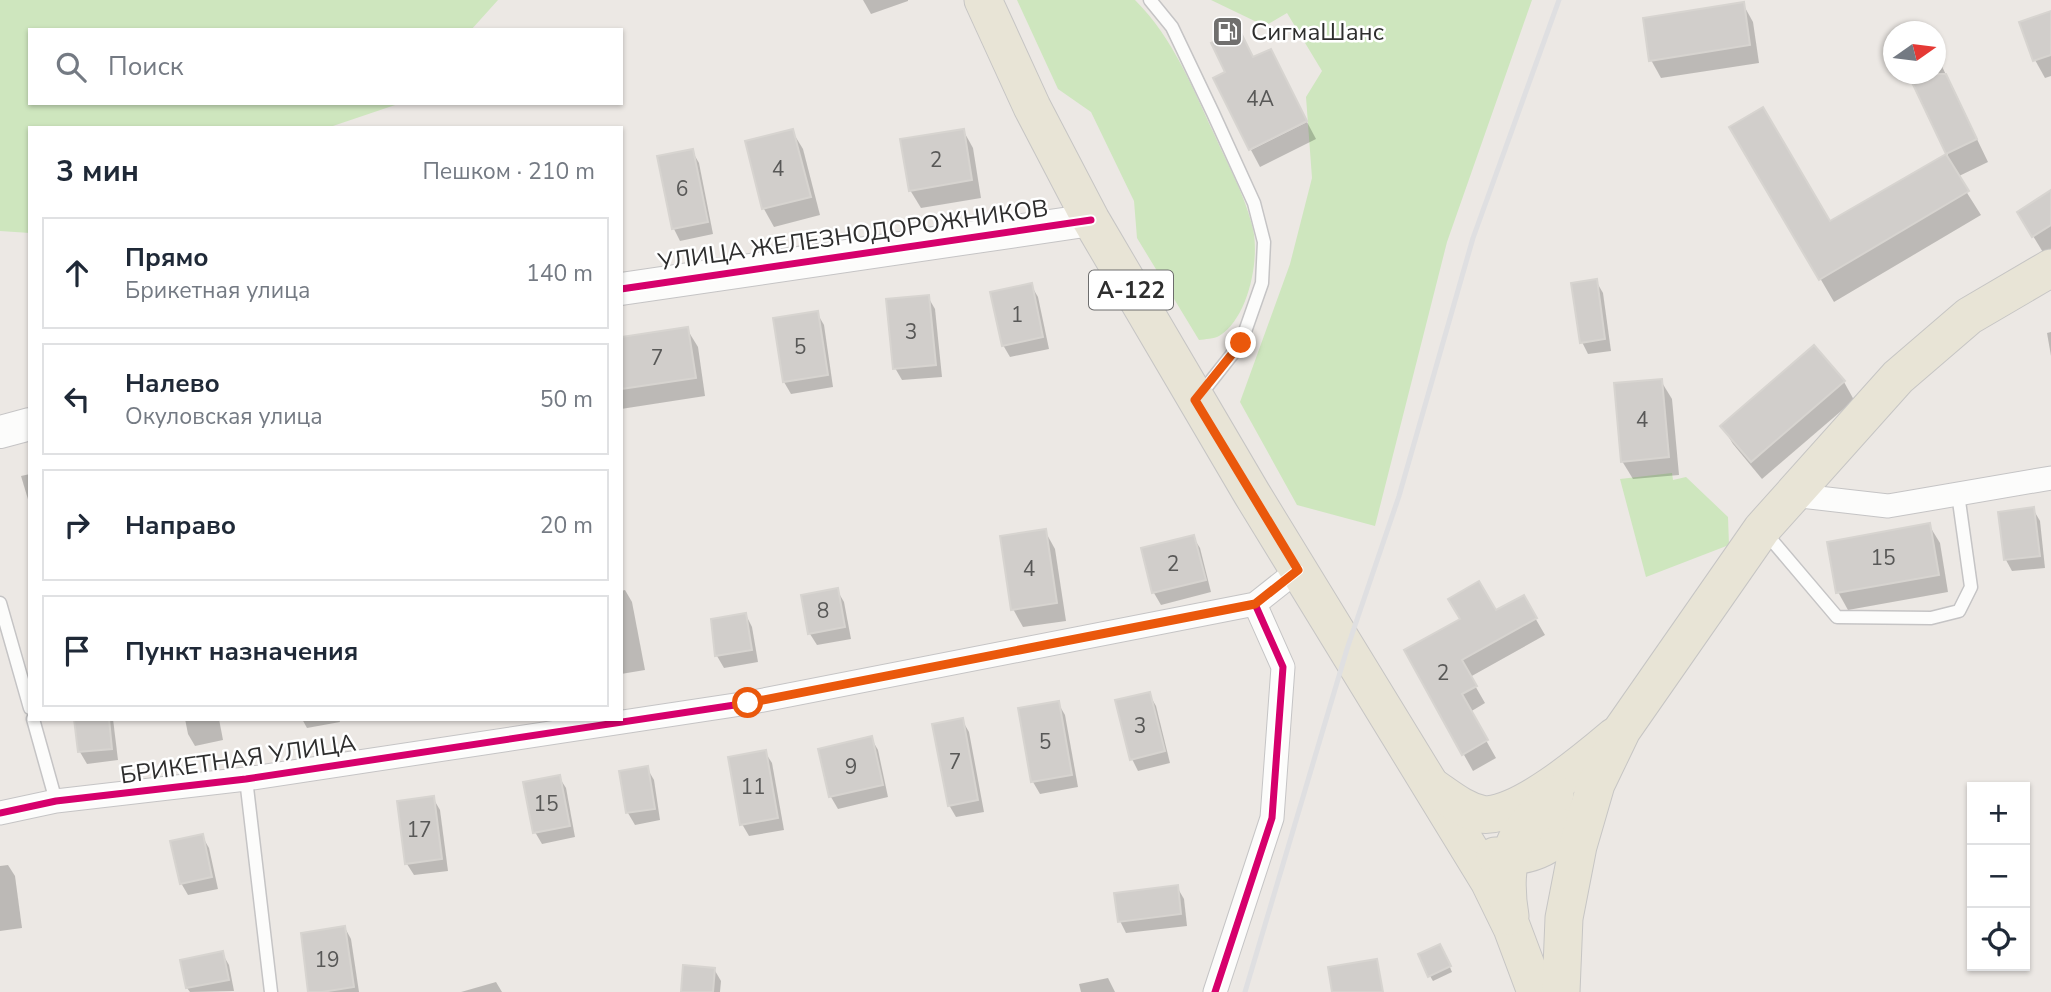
<!DOCTYPE html>
<html lang="ru">
<meta charset="utf-8">
<style>
:root{--surface:#fff;--page:#f2f2f3;--text:#1f2937;--muted:#747a83;--line:#e0e1e3}
body{margin:0;font-family:"Nunito Sans",sans-serif;background:var(--page);color:var(--text)}
.controls{position:absolute;right:21px;bottom:21px;display:grid;overflow:hidden;border-radius:0px;box-shadow:0 2px 5px #0004}
.controls button{width:63px;height:63px;display:grid;place-items:center;padding:0;border:0;border-bottom:2px solid var(--line);background:var(--surface);color:var(--text);font:35px sans-serif}
.compass{position:absolute;left:1883px;top:21px;width:63px;height:63px;border-radius:50%;background:var(--surface);box-shadow:0 2px 5px #0004;rotate:76deg}
.stop{position:absolute;width:21px;height:21px;margin:-16px;border:5px solid #ea580c;border-radius:50%;background:#fff}
.stop.end{background:#ea580c;border-color:#fff;box-shadow:0 2px 7px #0008}
.list{margin:0;padding:0;list-style:none}
h2{display:flex;justify-content:space-between;align-items:center;height:91px;margin:0;padding:0 28px;font-size:30px}
h2 small{font-size:23px;font-weight:400;color:var(--muted)}
.list li{display:grid;grid-template-columns:46px 1fr auto;gap:21px;align-items:center;box-sizing:border-box;height:112px;margin:0 14px 14px;padding:0 14px;border:2px solid var(--line);border-radius:0px}
.list b{display:block;font-size:26px;white-space:nowrap}
.list p{margin:0;font-size:23px;white-space:nowrap;color:var(--muted)}
.list em{font-size:23px;font-style:normal;color:var(--muted)}
.icon{flex:none;width:38px;height:38px;fill:none;stroke:currentColor;stroke-width:2;stroke-linecap:round;stroke-linejoin:round}
.map{position:relative;flex:none;width:2051px;height:992px;overflow:hidden}
.search{position:absolute;background:var(--surface);box-shadow:0 2px 5px #0004;left:28px;top:28px;width:595px;height:77px;display:flex;align-items:center;gap:18px;box-sizing:border-box;padding:0 24px;border-radius:0px;color:var(--muted);font-size:26px}
.panel{position:absolute;background:var(--surface);box-shadow:0 2px 5px #0004;left:28px;top:126px;width:595px;height:595px;border-radius:0px}
.map>svg:first-child{display:block}
.green{fill:#cee6be}
.shadow{fill:#0003}
.building{fill:#d1cecb;stroke:#d7d4d0;stroke-width:2}
.lines{fill:none;stroke-linecap:round;stroke-linejoin:round}
.lane-casing{stroke:#c5c4c5;stroke-width:15}
.street-casing{stroke:#c5c4c5;stroke-width:25}
.secondary-casing{stroke:#c5c4c5;stroke-width:34}
.primary-casing{stroke:#c6c5c4;stroke-width:39}
.lane{stroke:#fcfcfb;stroke-width:12}
.street{stroke:#fcfcfb;stroke-width:23}
.secondary{stroke:#fcfcfb;stroke-width:32}
.primary{stroke:#e8e4d6;stroke-width:37}
.rail{stroke:#dfdfe1;stroke-width:5}
.cycleway-casing{stroke:#fff;stroke-width:11}
.cycleway{stroke:#d6006c;stroke-width:7}
.route{stroke:#ea580c;stroke-width:9}
.labels{text-anchor:middle;dominant-baseline:central;stroke-width:5;stroke-linejoin:round;paint-order:stroke}
.number-label{font-size:21px;fill:#585857}
.shield{fill:#fff;stroke:#6d6d6d;stroke-width:2}
.shield-label{font-size:23px;font-weight:bold;fill:#2e2e2e}
.poi-label{font-size:24px;fill:#2e2e2e;stroke:#fff;text-anchor:start}
.street-label{font-size:24px;fill:#2e2e2e;stroke:#fff}
</style>
<div class="map">
<svg width="2051" height="992" viewBox="0 0 2051 992">
<rect width="100%" height="100%" fill="#ece8e4"/>
<g class="green">
<polygon points="0,0 498,0 471,30 30,30 30,103 401,103 327,128 30,128 30,233 0,231"/>
<path d="M 1017,0 L 1135,0 C 1174,39 1192,87 1215,136 C 1228,165 1244,194 1252,225 C 1261,256 1249,318 1219,336 C 1214,339 1205,339 1199,340 L 1137,238 L 1134,201 L 1091,112 L 1058,89 Z"/>
<polygon points="1211,0 1532,0 1447,242 1375,526 1297,505 1240,402 1290,264 1312,178 1306,97 1322,71 1287,13 1265,26"/>
<polygon points="1672,473 1673,480 1686,477 1728,517 1729,545 1646,577 1620,479"/>
</g>
<g class="shadow">
<polygon points="863,0 908,0 908,1 871,14"/>
<polygon points="1743,4 1753,22 1759,63 1661,78 1651,60"/>
<polygon points="2051,13 2051,76 2045,78 2035,60"/>
<polygon points="1936,54 1988,162 1957,177 1981,215 1834,302 1732,128 1829,224 1948,155 1910,74 1936,74"/>
<polygon points="1307,122 1316,139 1260,167 1251,150"/>
<polygon points="963,130 973,148 981,198 921,208 910,190"/>
<polygon points="792,131 803,149 820,215 774,227 764,209 747,143"/>
<polygon points="692,151 699,163 713,234 680,241 674,229 659,158"/>
<polygon points="2051,192 2051,250 2044,254 2019,213"/>
<polygon points="1596,281 1603,293 1611,351 1588,354 1582,342"/>
<polygon points="1031,285 1038,297 1049,349 1010,357 1003,345"/>
<polygon points="928,297 935,309 942,377 902,380 895,368"/>
<polygon points="817,313 824,325 833,387 791,394 784,382"/>
<polygon points="687,329 698,347 705,396 621,409 621,339"/>
<polygon points="2051,332 2051,356 2047,333"/>
<polygon points="1661,381 1672,399 1679,475 1633,479 1622,461"/>
<polygon points="1844,382 1854,400 1762,479 1733,444 1722,426"/>
<polygon points="30,474 30,506 21,476"/>
<polygon points="2033,509 2040,521 2045,568 2012,571 2006,560"/>
<polygon points="1929,525 1940,543 1948,592 1848,610 1838,592"/>
<polygon points="1045,531 1055,549 1066,621 1023,627 1013,609"/>
<polygon points="1193,537 1200,548 1211,592 1161,605 1154,593 1143,549"/>
<polygon points="625,590 632,602 645,670 621,674 621,591"/>
<polygon points="837,590 844,602 851,639 817,645 810,634"/>
<polygon points="1523,597 1545,635 1470,677 1485,703 1470,712 1496,758 1473,771 1406,651 1496,612"/>
<polygon points="746,615 752,627 758,662 724,668 717,656"/>
<polygon points="1149,694 1156,706 1170,763 1138,771 1132,759"/>
<polygon points="1058,703 1065,715 1078,787 1040,794 1033,782"/>
<polygon points="76,719 113,719 118,760 87,764 80,752"/>
<polygon points="185,719 219,719 223,740 195,746 188,734"/>
<polygon points="302,719 339,719 340,722 307,728"/>
<polygon points="962,720 969,732 984,812 956,817 949,805"/>
<polygon points="871,738 878,750 888,797 838,809 831,797 820,750"/>
<polygon points="765,752 772,763 784,830 749,836 742,824"/>
<polygon points="647,768 654,780 660,820 635,825 628,813 621,773"/>
<polygon points="559,777 566,788 575,837 542,844 535,832"/>
<polygon points="433,798 440,810 448,871 414,875 407,864"/>
<polygon points="202,836 209,848 218,889 188,895 181,883"/>
<polygon points="8,865 15,876 22,928 0,931 0,866"/>
<polygon points="1177,887 1184,899 1187,926 1126,933 1120,921"/>
<polygon points="345,928 351,939 359,992 310,992"/>
<polygon points="1443,951 1452,972 1433,981 1430,976"/>
<polygon points="222,953 229,965 234,991 190,992 187,988"/>
<polygon points="714,969 721,981 720,992 683,992"/>
<polygon points="1108,978 1115,992 1081,992 1079,984"/>
<polygon points="496,982 502,992 461,992"/>
</g>
<g class="building">
<polygon points="1744,2 1750,45 1649,61 1643,18"/>
<polygon points="2051,11 2051,55 2033,61 2019,22"/>
<polygon points="1239,29 1253,57 1271,49 1307,121 1249,150 1213,78 1225,72 1211,43"/>
<polygon points="1908,74 1946,74 1977,139 1946,154"/>
<polygon points="1763,107 1830,221 1946,154 1969,191 1819,280 1729,127"/>
<polygon points="793,129 811,197 762,209 745,141"/>
<polygon points="964,129 972,180 909,191 900,139"/>
<polygon points="693,149 708,222 672,229 657,156"/>
<polygon points="2051,190 2051,225 2032,237 2017,212"/>
<polygon points="1597,279 1605,339 1580,343 1571,283"/>
<polygon points="1032,283 1043,337 1002,346 990,292"/>
<polygon points="929,295 936,365 893,369 886,299"/>
<polygon points="818,311 828,375 783,382 773,318"/>
<polygon points="688,327 696,378 621,389 621,337"/>
<polygon points="1814,345 1845,381 1751,462 1720,426"/>
<polygon points="1662,379 1669,457 1621,462 1614,383"/>
<polygon points="2034,507 2040,556 2004,560 1998,512"/>
<polygon points="1930,523 1939,575 1836,593 1827,542"/>
<polygon points="1046,529 1057,603 1011,610 1000,536"/>
<polygon points="1194,535 1206,580 1152,593 1141,548"/>
<polygon points="1479,581 1496,610 1524,595 1537,618 1462,660 1477,686 1462,694 1488,740 1462,755 1404,650 1460,619 1448,599"/>
<polygon points="838,588 845,627 808,634 801,595"/>
<polygon points="746,613 752,650 715,656 711,619"/>
<polygon points="1150,692 1165,751 1130,760 1115,700"/>
<polygon points="1059,701 1072,775 1031,782 1018,708"/>
<polygon points="963,718 978,800 948,806 932,724"/>
<polygon points="74,719 109,719 112,749 78,752"/>
<polygon points="872,736 883,785 829,797 818,749"/>
<polygon points="766,750 778,818 740,825 728,757"/>
<polygon points="648,766 655,809 626,813 619,771"/>
<polygon points="560,775 570,826 533,833 523,782"/>
<polygon points="434,796 442,859 405,864 397,801"/>
<polygon points="203,834 212,877 180,884 170,841"/>
<polygon points="1178,885 1181,914 1118,922 1114,893"/>
<polygon points="345,926 354,987 322,992 308,992 301,933"/>
<polygon points="1440,944 1451,966 1428,977 1418,954"/>
<polygon points="223,951 229,980 186,988 180,960"/>
<polygon points="1377,959 1383,992 1332,992 1328,967"/>
<polygon points="683,965 715,968 713,992 681,992"/>
</g>
<g class="lines">
<defs>
<g id="lane">
<polyline points="1150,0 1172,27 1213,113 1254,203 1264,242 1262,283 1241,343 1200,395"/>
<polyline points="1764,531 1837,617 1931,618 1959,611 1971,587 1958,494"/>
<polyline points="0,603 30,708"/>
<polyline points="33,719 56,801"/>
<polyline points="246,779 271,992"/>
</g>
<g id="street">
<polyline points="1792,495 1888,506 2051,478"/>
<polyline points="0,813 56,801 246,779 748,703 1255,604 1298,570"/>
<polyline points="1215,992 1272,818 1283,667 1255,604"/>
</g>
<g id="secondary">
<polyline points="621,289 1091,220"/>
<polyline points="0,432 30,424"/>
</g>
<g id="primary">
<polyline points="983,0 1032,107 1091,220 1252,494 1489,881 1512,928 1536,992"/>
<path d="M 1434,788 C 1449,798 1463,810 1481,814 C 1515,821 1589,758 1615,736"/>
<path d="M 1495,856 C 1540,859 1556,840 1587,812"/>
<path d="M 1510,916 C 1506,893 1505,862 1516,841 C 1526,823 1542,808 1555,794"/>
<polyline points="1561,992 1564,918 1578,846 1596,784 1622,730 1762,529 1898,377 1969,316 2051,268"/>
</g>
</defs>
<use href="#lane" class="lane-casing"/>
<use href="#street" class="street-casing"/>
<use href="#secondary" class="secondary-casing"/>
<use href="#primary" class="primary-casing"/>
<use href="#lane" class="lane"/>
<use href="#street" class="street"/>
<use href="#secondary" class="secondary"/>
<use href="#primary" class="primary"/>
<polyline class="rail" points="1245,992 1347,649 1399,496 1473,238 1559,0"/>
<defs>
<g id="cycleway">
<polyline points="621,289 1091,220"/>
<polyline points="0,813 56,801 246,779 748,703 1255,604 1298,570"/>
<polyline points="1215,992 1272,818 1283,667 1255,604"/>
</g>
</defs>
<use href="#cycleway" class="cycleway-casing"/>
<use href="#cycleway" class="cycleway"/>
</g>
<g class="lines">
<polyline class="route" points="748,703 1255,604 1298,570 1195,400 1241,343"/>
</g>
<defs>
<symbol id="fuel-square" viewBox="-11 -11 22 22"><rect x="-9" y="-9" width="18" height="18" rx="4" fill="#706f6e" stroke="#fff"/><path d="M-5.5-6h7V0h2V4h1.3V-2.5L3-4.5l.8-.8L6-3V5H2.5V1h-1V6h-7ZM-4.2-4.7v3.2H.2V-4.7Z" fill="#fff"/></symbol>
</defs>
<g fill-rule="evenodd">
<use href="#fuel-square" x="1210" y="14" width="35" height="35"/>
</g>
<g class="labels">
<g class="number-label">
<text x="1260" y="99">4А</text>
<text x="936" y="160">2</text>
<text x="778" y="169">4</text>
<text x="682" y="189">6</text>
<text x="1017" y="315">1</text>
<text x="911" y="332">3</text>
<text x="800" y="347">5</text>
<text x="657" y="358">7</text>
<text x="1642" y="420">4</text>
<text x="1883" y="558">15</text>
<text x="1173" y="564">2</text>
<text x="1029" y="569">4</text>
<text x="823" y="611">8</text>
<text x="1443" y="673">2</text>
<text x="1140" y="726">3</text>
<text x="1045" y="742">5</text>
<text x="955" y="762">7</text>
<text x="851" y="767">9</text>
<text x="753" y="787">11</text>
<text x="546" y="804">15</text>
<text x="419" y="830">17</text>
<text x="327" y="960">19</text>
</g>
<rect class="shield" x="1089" y="270.5" width="84" height="39" rx="5"/>
<g class="shield-label">
<text x="1131" y="290">А-122</text>
</g>
<g class="poi-label">
<text x="1251" y="32">СигмаШанс</text>
</g>
<g class="street-label">
<text transform="translate(853 235) rotate(-8)">УЛИЦА ЖЕЛЕЗНОДОРОЖНИКОВ</text>
<text transform="translate(238 759) rotate(-8)">БРИКЕТНАЯ УЛИЦА</text>
</g>
</g>
</svg>
<div class="controls">
<button>+</button>
<button>−</button>
<button><svg class="icon" aria-label="locate" viewBox="0 0 24 24"><circle cx="12" cy="12" r="6"/><path d="M12 2v4M12 18v4M2 12h4M18 12h4"/></svg></button>
</div>
<svg class="compass" viewBox="-18 -18 36 36"><path d="M0-13l5 13h-10z" fill="#e53935"/><path d="M0 13l5-13h-10z" fill="#747a83"/></svg>
<div class="stop" style="left:748px;top:703px"></div>
<div class="stop end" style="left:1241px;top:343px"></div>
<div class="search"><svg class="icon" aria-label="search" viewBox="0 0 24 24"><circle cx="10" cy="10" r="6"/><path d="M15 15l6 6"/></svg>Поиск</div>
<section class="panel">
<h2>3 мин<small>Пешком · 210 m</small></h2>
<ul class="list">
<li><svg class="icon" aria-label="ahead" viewBox="0 0 24 24"><path d="M12 20V5M6 11l6-6 6 6"/></svg><div><b>Прямо</b><p>Брикетная улица</p></div><em>140 m</em></li>
<li><svg class="icon" aria-label="left" viewBox="0 0 24 24"><path d="M17 20v-9H6M10 6l-5 5 5 5"/></svg><div><b>Налево</b><p>Окуловская улица</p></div><em>50 m</em></li>
<li><svg class="icon" aria-label="right" viewBox="0 0 24 24"><path d="M7 20v-9h11M14 6l5 5-5 5"/></svg><div><b>Направо</b></div><em>20 m</em></li>
<li><svg class="icon" aria-label="arrive" viewBox="0 0 24 24"><path d="M6 21V4h12l-3 4 3 4H6"/></svg><div><b>Пункт назначения</b></div></li>
</ul>
</section>
</div>
